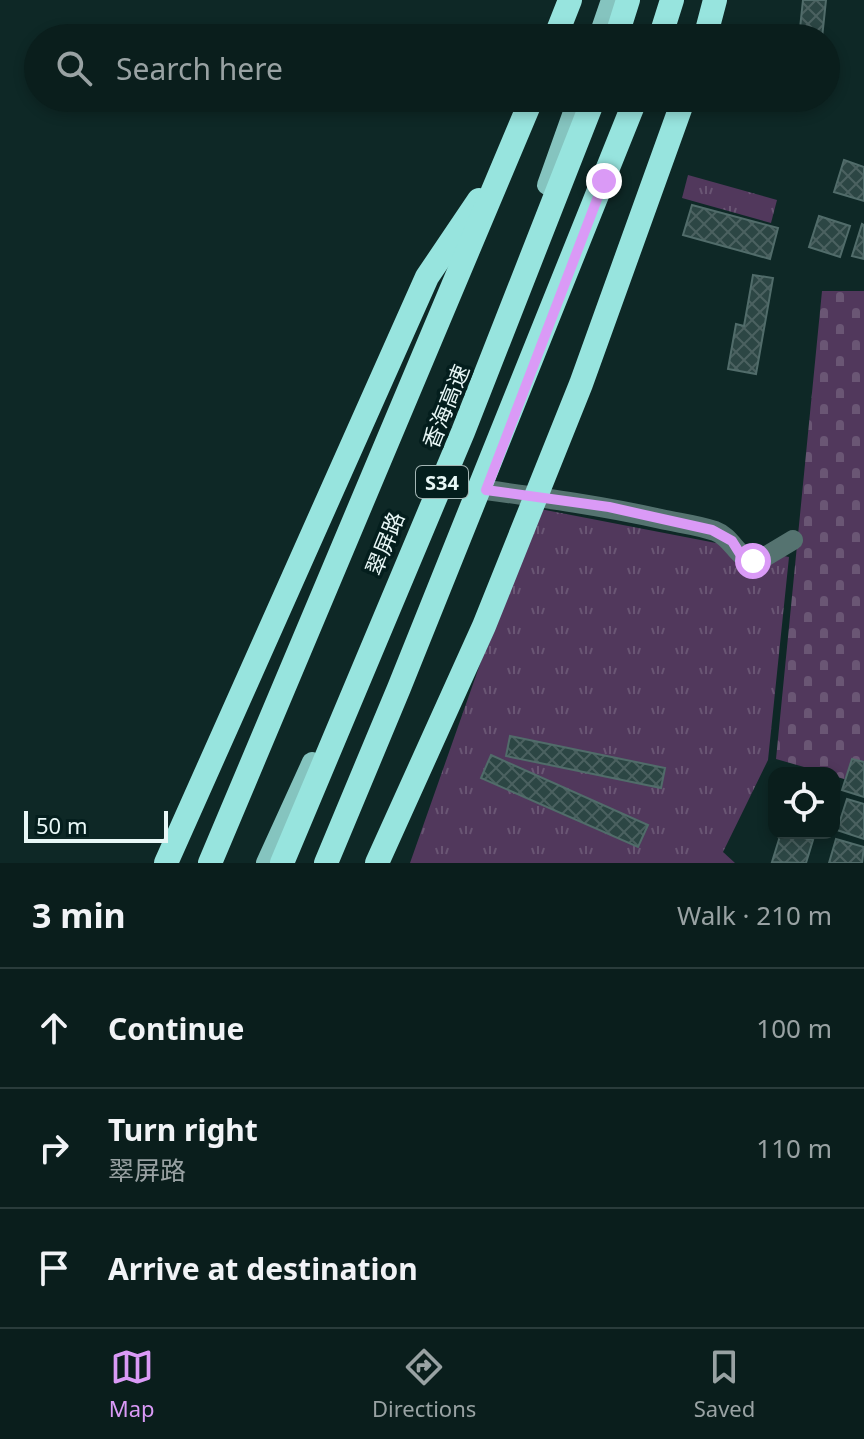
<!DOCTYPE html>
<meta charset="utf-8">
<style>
:root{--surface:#0a1e1c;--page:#182b29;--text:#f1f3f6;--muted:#99a2a3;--line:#2a3c3b;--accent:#da9af6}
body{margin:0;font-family:"Noto Sans","Noto Sans SC",sans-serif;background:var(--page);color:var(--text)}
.controls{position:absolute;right:24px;bottom:24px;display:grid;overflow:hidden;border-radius:16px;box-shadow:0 4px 12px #0003}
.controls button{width:72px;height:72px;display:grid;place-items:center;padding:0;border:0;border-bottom:2px solid var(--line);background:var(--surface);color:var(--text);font:40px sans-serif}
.scale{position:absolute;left:24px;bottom:20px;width:144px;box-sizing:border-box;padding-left:8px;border:4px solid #e8f7f6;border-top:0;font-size:22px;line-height:28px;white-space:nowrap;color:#e8f7f6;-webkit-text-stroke:6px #041e1d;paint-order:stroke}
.stop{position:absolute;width:24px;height:24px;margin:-18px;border:6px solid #da9af6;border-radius:50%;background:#fff}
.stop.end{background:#da9af6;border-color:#fff;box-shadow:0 2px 8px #0008}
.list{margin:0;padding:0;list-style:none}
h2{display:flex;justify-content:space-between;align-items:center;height:104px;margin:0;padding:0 32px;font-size:34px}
h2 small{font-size:26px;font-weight:400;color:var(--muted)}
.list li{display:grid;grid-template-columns:52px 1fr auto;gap:24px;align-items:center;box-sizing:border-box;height:120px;padding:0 32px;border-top:2px solid var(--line)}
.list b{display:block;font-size:30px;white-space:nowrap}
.list p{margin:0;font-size:26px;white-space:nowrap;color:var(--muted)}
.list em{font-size:26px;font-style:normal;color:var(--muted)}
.icon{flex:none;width:44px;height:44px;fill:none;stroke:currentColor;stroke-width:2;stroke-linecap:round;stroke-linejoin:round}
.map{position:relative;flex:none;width:864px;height:863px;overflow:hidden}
.search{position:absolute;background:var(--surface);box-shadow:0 4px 12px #0003;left:24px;right:24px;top:24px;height:88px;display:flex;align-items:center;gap:20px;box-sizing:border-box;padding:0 28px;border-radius:44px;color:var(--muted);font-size:30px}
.sheet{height:464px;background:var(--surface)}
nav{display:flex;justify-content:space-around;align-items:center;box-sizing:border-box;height:112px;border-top:2px solid var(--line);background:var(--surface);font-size:22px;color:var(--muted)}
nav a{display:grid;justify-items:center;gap:4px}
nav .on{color:var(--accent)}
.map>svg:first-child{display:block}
.grass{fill:url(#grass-tufts)}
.cemetery{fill:url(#cemetery-stones)}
.building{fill:url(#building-cross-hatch);stroke:#516c6a;stroke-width:2}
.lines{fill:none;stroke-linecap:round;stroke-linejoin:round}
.minor{stroke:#557370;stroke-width:20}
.major{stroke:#85c4bf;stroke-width:20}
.highway{stroke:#97e4de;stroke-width:24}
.highway-bridge{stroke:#97e4de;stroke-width:24}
.route{stroke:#da9af6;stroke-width:10}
.labels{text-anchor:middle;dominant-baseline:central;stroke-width:7;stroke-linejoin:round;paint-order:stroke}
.shield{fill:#041e1d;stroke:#a4b6b5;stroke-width:2}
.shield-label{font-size:20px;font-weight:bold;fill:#e8f7f6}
.street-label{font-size:22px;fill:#e8f7f6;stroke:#041e1d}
</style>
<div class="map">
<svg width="864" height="863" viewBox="0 0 864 863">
<defs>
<pattern id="grass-tufts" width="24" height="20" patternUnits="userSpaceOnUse" patternTransform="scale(2)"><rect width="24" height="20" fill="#51385c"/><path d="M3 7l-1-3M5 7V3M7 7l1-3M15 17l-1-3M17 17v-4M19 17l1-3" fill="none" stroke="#6a5674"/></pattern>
<pattern id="cemetery-stones" width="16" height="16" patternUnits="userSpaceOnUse" patternTransform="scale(2)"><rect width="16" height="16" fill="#51385c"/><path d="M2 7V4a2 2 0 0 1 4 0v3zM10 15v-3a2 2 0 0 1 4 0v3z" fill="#6a5674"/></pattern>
<pattern id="building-cross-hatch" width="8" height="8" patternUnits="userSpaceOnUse" patternTransform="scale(2)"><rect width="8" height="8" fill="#2c4644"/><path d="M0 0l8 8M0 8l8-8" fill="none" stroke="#4b6160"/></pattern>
</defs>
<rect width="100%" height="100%" fill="#0e2826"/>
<g class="grass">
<polygon points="688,175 777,200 771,223 682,198"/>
<polygon points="535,508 789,557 768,760 723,852 735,863 410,863"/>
</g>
<polygon class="cemetery" points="822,291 864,291 864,785 834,776 834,773 825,773 776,759"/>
<g class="building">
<polygon points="803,0 826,0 822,38 799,38"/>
<polygon points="844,160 864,167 864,201 834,192"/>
<polygon points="692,205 778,228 770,259 683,235"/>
<polygon points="819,216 850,226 840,257 809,247"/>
<polygon points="862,224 864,225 864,259 852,256"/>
<polygon points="753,275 773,278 756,374 728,369 736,324 744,326"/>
<polygon points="510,736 665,768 661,788 506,756"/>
<polygon points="491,755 648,825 638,847 481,778"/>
<polygon points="852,759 864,762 864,797 842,790"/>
<polygon points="847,799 864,804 864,839 837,830"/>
<polygon points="781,833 813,840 806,863 772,862"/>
<polygon points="836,839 864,847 862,863 829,863"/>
</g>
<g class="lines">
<path class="minor" d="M 486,490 C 545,498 603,506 661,519 C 679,523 698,525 715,531 C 734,538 737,561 758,561 L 793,540"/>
<g class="major">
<polyline points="598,38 611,0"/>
<polyline points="547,185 578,98"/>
<polyline points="266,863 312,762"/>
</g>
<g class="highway">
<polyline points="555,38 570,0"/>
<polyline points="616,38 628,0"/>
<polyline points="660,38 672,0"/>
<polyline points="705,38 715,0"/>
<polyline points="166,863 427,277 479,200"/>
<polyline points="210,863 532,98"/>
<polyline points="282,863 463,432 594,98"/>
</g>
<g class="highway-bridge">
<polyline points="326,863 399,688 636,98"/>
<polyline points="377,863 484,626 581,384 684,98"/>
</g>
</g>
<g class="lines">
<polyline class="route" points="604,181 486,490 609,507 712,530 732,541 742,557 753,561"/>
</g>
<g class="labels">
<rect class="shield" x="416" y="466" width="52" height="32" rx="6"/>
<g class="shield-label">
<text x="442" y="482">S34</text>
</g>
<g class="street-label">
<text transform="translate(445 406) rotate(-68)">香海高速</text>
<text transform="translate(384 543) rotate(-68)">翠屏路</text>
</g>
</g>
</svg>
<div class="controls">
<button><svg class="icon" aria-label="locate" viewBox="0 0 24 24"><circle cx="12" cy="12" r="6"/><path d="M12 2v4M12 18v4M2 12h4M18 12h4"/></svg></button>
</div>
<div class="scale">50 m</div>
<div class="stop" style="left:753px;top:561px"></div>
<div class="stop end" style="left:604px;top:181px"></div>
<div class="search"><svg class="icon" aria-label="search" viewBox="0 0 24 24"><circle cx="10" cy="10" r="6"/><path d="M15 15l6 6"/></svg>Search here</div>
</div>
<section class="sheet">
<h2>3 min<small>Walk · 210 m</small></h2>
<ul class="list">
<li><svg class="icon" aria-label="ahead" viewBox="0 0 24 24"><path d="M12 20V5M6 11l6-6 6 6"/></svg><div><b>Continue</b></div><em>100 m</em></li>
<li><svg class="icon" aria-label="right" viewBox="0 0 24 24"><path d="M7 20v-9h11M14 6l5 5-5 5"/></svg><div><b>Turn right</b><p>翠屏路</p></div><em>110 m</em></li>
<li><svg class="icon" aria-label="arrive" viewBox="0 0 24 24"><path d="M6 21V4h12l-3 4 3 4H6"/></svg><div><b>Arrive at destination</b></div></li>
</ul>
</section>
<nav>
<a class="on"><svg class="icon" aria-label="map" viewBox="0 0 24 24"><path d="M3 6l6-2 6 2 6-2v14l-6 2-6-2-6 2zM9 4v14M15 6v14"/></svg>Map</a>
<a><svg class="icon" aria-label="directions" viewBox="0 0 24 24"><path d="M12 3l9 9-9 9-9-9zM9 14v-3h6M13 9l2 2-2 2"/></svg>Directions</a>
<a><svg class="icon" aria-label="saved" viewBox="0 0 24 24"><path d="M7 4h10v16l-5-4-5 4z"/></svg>Saved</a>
</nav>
